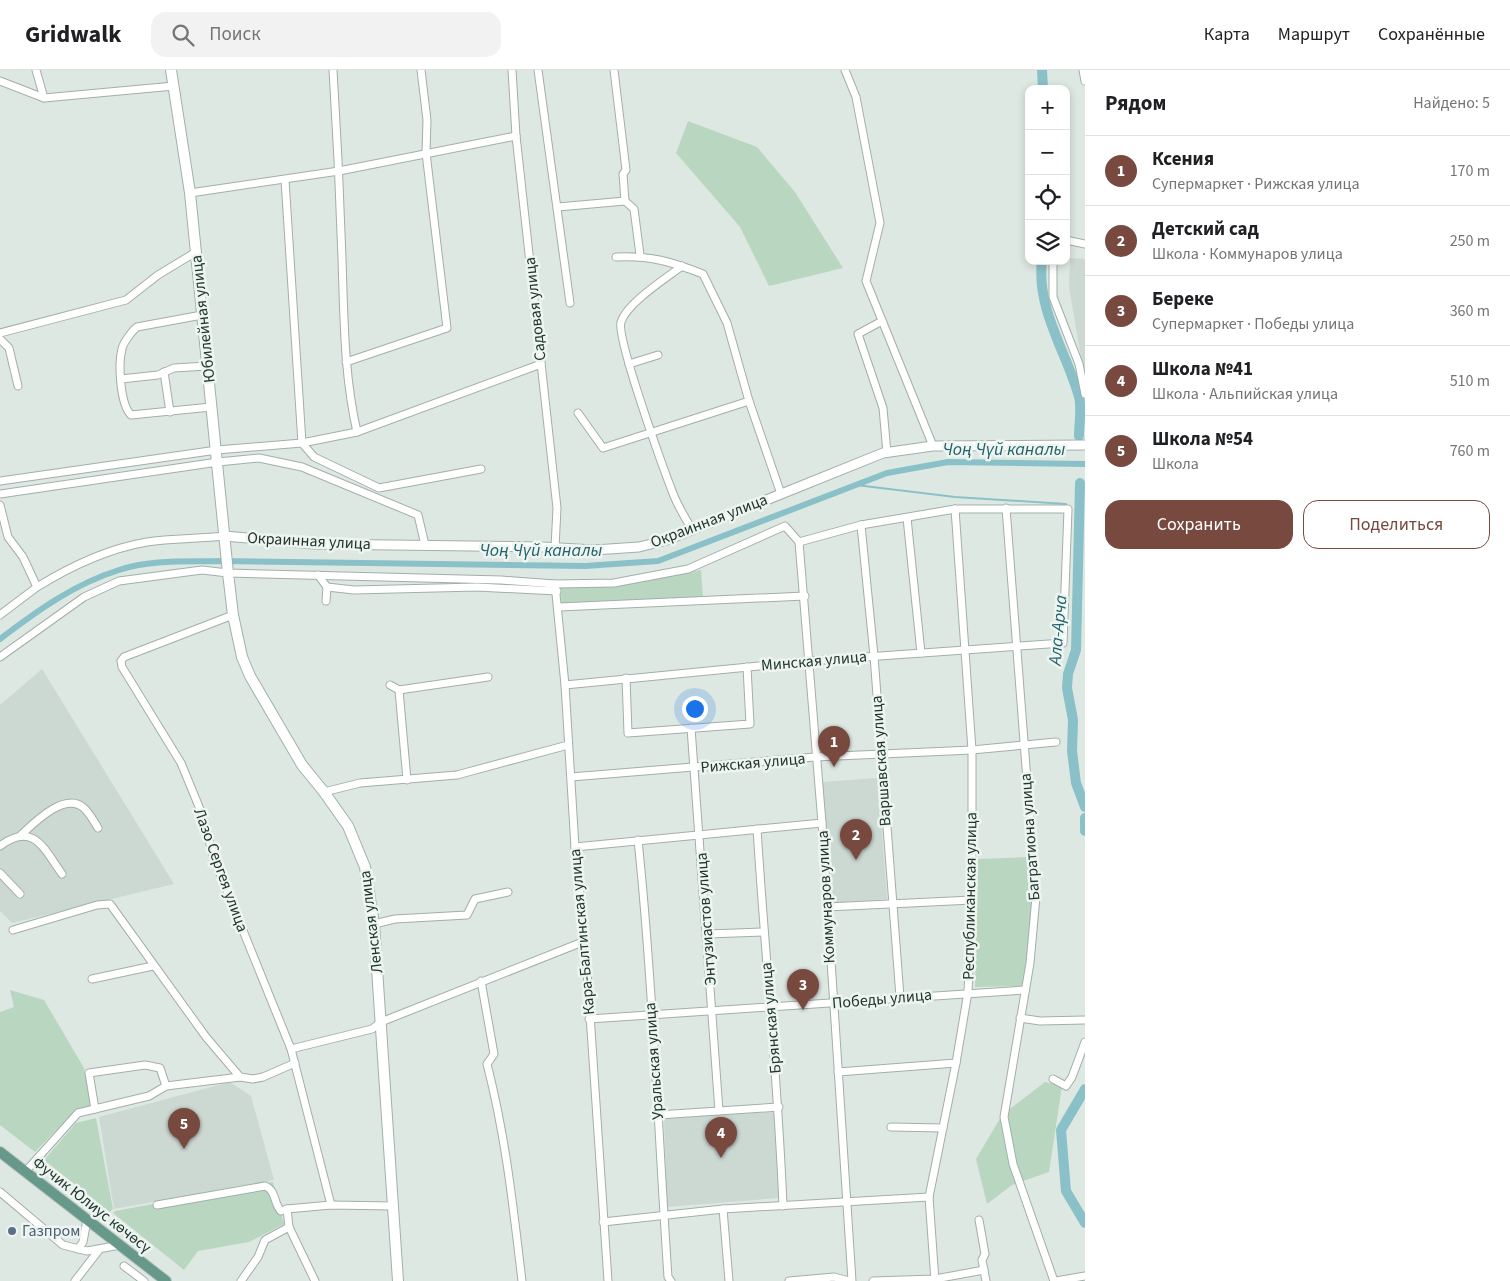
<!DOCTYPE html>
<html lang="ru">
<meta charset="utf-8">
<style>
:root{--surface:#fff;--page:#f2f2f2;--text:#202124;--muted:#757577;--line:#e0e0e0;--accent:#784a3f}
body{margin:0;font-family:"Source Sans 3",sans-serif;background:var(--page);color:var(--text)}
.controls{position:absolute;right:15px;top:15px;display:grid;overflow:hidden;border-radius:10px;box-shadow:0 2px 8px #0003}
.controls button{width:45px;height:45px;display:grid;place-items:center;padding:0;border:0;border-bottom:1px solid var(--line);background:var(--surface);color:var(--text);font:25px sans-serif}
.you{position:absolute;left:694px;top:638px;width:18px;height:18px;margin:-12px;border:4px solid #fff;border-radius:50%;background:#1a73e8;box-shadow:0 0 0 8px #1a73e833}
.badge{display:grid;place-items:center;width:32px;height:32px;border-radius:50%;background:var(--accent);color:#fff;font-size:16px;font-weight:700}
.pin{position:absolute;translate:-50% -41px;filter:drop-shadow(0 1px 2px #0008)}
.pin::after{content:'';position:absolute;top:26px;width:18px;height:15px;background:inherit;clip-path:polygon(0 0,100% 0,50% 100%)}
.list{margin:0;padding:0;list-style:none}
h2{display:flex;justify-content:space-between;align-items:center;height:65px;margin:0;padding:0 20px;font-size:21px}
h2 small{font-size:16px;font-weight:400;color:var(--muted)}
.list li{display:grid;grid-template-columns:32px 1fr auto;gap:15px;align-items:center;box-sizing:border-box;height:70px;padding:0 20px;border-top:1px solid var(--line)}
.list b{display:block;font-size:19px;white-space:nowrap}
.list p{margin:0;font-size:16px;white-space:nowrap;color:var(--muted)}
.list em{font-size:16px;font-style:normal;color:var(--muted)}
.actions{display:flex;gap:10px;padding:15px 20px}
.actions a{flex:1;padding:11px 0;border:1px solid var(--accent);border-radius:15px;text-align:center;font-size:18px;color:var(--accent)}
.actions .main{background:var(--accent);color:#fff}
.icon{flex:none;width:28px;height:28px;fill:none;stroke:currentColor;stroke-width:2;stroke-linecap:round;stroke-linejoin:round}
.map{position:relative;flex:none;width:1085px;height:1211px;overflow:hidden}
header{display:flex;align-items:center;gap:30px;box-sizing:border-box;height:70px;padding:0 25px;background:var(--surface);border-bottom:1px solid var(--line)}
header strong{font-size:24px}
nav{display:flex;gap:28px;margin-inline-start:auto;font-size:18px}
.search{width:350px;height:45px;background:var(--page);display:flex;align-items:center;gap:12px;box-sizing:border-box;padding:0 18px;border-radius:15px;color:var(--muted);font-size:19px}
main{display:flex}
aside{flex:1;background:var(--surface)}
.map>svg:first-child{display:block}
.built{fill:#ccd8d2}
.green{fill:#b9d7c0}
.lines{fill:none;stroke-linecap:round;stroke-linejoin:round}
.stream{stroke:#8ac1c8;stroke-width:2}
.canal{stroke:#8ac1c8;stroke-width:6}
.river{stroke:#8ac1c8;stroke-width:10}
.minor-casing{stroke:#a2afa9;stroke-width:9}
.tertiary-casing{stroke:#a2afa9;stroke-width:11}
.secondary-casing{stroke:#9eb2aa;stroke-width:12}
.primary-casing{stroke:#bcc3c1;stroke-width:12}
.minor{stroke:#fff;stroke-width:7}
.tertiary{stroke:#fff;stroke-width:9}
.secondary{stroke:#fff;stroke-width:10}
.primary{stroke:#67998a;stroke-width:10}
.service-dot{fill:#5c6f8a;stroke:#eef5f1;stroke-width:2}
.labels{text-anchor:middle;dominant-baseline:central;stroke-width:5;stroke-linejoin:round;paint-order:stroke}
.street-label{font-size:16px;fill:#21362f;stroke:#eef5f1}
.service-label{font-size:16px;fill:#4e5e75;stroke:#eef5f1;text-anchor:start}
.water-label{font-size:18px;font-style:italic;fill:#22626b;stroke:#eef5f1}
</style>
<header>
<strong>Gridwalk</strong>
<div class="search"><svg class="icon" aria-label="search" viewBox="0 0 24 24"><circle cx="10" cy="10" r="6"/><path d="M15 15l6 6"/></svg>Поиск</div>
<nav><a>Карта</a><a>Маршрут</a><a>Сохранённые</a></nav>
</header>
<main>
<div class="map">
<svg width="1085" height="1211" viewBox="0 0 1085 1211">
<rect width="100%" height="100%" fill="#dee8e3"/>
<g class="built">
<polygon points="1070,188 1085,189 1085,311 1069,217"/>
<polygon points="42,599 174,814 12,853 0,841 0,635"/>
<polygon points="878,708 887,829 831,833 822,712"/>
<polygon points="230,1012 251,1026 274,1110 114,1139 99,1047"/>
<polygon points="775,1042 778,1128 667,1137 664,1048"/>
</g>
<g class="green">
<polygon points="688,51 757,77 795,122 843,198 769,216 740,157 676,83"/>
<polygon points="701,500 703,528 562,534 560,517 615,516"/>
<polygon points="1031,787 1034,832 1023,916 975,917 978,789"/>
<polygon points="10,920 44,930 84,998 91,1037 76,1040 35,1082 0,1055 0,942 14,937"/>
<polygon points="1045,1012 1062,1016 1049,1102 1012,1115 987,1134 976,1089 1002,1045"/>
<polygon points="96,1048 113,1139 110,1142 44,1090 76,1053"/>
<polygon points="273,1112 284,1154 249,1172 198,1181 184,1200 113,1143 115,1141"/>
</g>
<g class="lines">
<polyline class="stream" points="856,415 955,427 1066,434"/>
<path class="canal" d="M 0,569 C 37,541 74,514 119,500 C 151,489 189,492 222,491 L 585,496 L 658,491 L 887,403 L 948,392 L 1085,394"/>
<g class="river">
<polyline points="1042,0 1043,19"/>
<path d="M 1042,191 C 1036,239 1067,283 1079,327 C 1082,339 1079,354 1079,366"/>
<polyline points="1080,413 1076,580 1068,604 1067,618 1073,650 1072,681 1076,713 1085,737"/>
<polyline points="1085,748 1085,761"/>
<polyline points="1085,1019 1061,1060 1066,1121 1085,1153"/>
</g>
<defs>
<g id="minor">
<polyline points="36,0 44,28"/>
<path d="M 333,0 C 337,63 340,126 342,189 C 344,248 344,305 357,362"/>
<polyline points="512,0 516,66 557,438 555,478"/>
<polyline points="538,0 570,233"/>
<polyline points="614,0 626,100 623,104 625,131 634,139 640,185"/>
<polyline points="845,0 856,27 880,153 866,211 933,376"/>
<polyline points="1083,0 1085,11"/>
<polyline points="0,11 44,28 174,16"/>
<polyline points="285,110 302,373 314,387 379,418 481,399"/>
<polyline points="190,123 339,101 516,66"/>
<polyline points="558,137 625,131"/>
<polyline points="1066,170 1085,174"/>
<path d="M 616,187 C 650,185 672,192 703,204 L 727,253 L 749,331 L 781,424"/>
<polyline points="1053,191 1053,227 1079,294 1085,324"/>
<path d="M 682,196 C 665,209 627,233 621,252 C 616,268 665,403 674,426 C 679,438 686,449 692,460"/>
<path d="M 202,245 L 137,257 C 132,261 123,273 122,279 C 118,294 120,334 131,345 L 211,337"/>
<polyline points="882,251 858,264 883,338 887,383"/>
<polyline points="0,263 126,230 158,205 196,182"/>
<polyline points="0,269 9,278 18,316"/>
<polyline points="346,292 447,258 426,83 427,50 421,0"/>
<polyline points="629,294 658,285"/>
<polyline points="164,302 170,342"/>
<polyline points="121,309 158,305 174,298 207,296"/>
<polyline points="578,343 603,378 749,331"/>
<polyline points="0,411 217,380 302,373 357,362 541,294"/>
<polyline points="0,424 218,392 259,388 302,397 418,445 425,475"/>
<polyline points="0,435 8,467 23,487 37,517 0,545"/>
<polyline points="1006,438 1036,827 1030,893 1004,1047 1013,1094 1054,1211"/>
<polyline points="907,448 921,583"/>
<polyline points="861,455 874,586 900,927"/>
<polyline points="799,472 822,753 852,1211"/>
<polyline points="318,505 327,517 326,531"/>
<polyline points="555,514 565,615 575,777 585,871 608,1211"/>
<path d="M 37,517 C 71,496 106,479 147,472 C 172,468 198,469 224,466"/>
<polyline points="327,517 354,520 477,517 557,521"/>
<polyline points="559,537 805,526"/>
<polyline points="233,545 124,587 121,591 122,597 181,693 202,744 214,789 291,979 331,1135"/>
<polyline points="0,587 84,527 119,511 202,500 228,503 501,510 555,514 614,513 688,499 785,456 799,472"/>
<polyline points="626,608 628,663 750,654 747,597"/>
<polyline points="390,615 399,620 488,607"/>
<polyline points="565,615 809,591 1063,573 1068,439 955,439 861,455 799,472"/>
<polyline points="399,620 407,710"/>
<polyline points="691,658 719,1041"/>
<polyline points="571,707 815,687 972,680 1056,672"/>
<polyline points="324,722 360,713 457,705 568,675"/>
<path d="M 757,759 C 765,885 778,1010 783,1136"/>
<path d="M 21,765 C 34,753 65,721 84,738 C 90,744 94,751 98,758"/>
<path d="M 638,770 C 653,915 658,1061 668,1207 L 671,1211"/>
<path d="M 0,776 C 34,751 44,779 62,804"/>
<polyline points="575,777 822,753"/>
<polyline points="0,803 20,824"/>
<polyline points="827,837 972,830"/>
<polyline points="374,854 395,849 467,845 475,829 508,822"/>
<polyline points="13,860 97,835 110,834 206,967 240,1007 253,1009 263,1007 295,993"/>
<polyline points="707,864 763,862"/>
<polyline points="92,909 153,896"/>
<path d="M 481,911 L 494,984 L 487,994 C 506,1068 513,1136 522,1211"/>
<polyline points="1020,948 1040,951 1085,950"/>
<polyline points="589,949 1025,920"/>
<polyline points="291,979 372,959 381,952 585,871"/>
<polyline points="838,1002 956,993"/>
<polyline points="1053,1009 1066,1016 1072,1007 1085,972"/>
<polyline points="95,1039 89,1003 145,995 160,998 166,1016"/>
<polyline points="658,1045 779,1037"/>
<polyline points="891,1057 943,1058"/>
<polyline points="25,1102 78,1043 149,1026 166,1016 240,1007"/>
<polyline points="0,1122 63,1175 87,1181 120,1175"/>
<path d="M 157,1135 L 265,1116 C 277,1121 273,1133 281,1141 L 287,1139"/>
<polyline points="723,1139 729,1211"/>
<polyline points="979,1150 985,1184 982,1190 986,1211"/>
<polyline points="603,1152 723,1139 929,1127"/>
<polyline points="78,1179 83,1172 87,1150"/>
<polyline points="124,1196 144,1211"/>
<polyline points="75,1211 99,1180"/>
<polyline points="241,1211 258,1187 265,1170 289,1157"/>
<polyline points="315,1211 289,1157 287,1139 331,1135 392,1136"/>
<polyline points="789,1211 834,1207 849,1211"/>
<polyline points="873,1211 935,1209 984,1200"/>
<polyline points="935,1211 929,1127 956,993 968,922 972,830 972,680 955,439"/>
<polyline points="1056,1211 1085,1206"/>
</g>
<polyline id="tertiary" points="224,466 314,474 543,477 594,480 639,477 667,470 883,383 933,376 1085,375"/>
<polyline id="secondary" points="171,0 190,123 228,503 233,545 242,587 250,606 302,695 324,722 348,756 365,797 374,854 398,1211"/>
<polyline id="primary" points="0,1082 166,1211"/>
</defs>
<use href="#minor" class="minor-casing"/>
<use href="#tertiary" class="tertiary-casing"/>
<use href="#secondary" class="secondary-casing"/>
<use href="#primary" class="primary-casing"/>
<use href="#minor" class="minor"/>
<use href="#tertiary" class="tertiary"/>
<use href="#secondary" class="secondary"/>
<use href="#primary" class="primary"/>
</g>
<circle class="service-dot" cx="12" cy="1161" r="5"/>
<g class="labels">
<g class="street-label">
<text transform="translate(535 239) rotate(-96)">Садовая улица</text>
<text transform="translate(203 249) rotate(-96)">Юбилейная улица</text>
<text transform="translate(709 451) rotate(-21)">Окраинная улица</text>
<text transform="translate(309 471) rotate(3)">Окраинная улица</text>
<text transform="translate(814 591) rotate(-5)">Минская улица</text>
<text transform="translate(881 691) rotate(-94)">Варшавская улица</text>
<text transform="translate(753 693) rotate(-5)">Рижская улица</text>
<text transform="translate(1030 767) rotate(-94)">Багратиона улица</text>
<text transform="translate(221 800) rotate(70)">Лазо Сергея улица</text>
<text transform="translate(970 826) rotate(-89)">Республиканская улица</text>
<text transform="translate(826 827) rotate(-93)">Коммунаров улица</text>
<text transform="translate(706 849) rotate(-94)">Энтузиастов улица</text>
<text transform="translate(371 852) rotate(-97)">Ленская улица</text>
<text transform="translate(582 862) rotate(-95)">Кара-Балтинская улица</text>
<text transform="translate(882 929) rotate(-5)">Победы улица</text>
<text transform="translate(771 948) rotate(-95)">Брянская улица</text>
<text transform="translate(654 991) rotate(-94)">Уральская улица</text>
<text transform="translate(92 1135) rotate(38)">Фучик Юлиус көчөсү</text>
</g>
<g class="service-label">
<text x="22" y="1161">Газпром</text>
</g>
<g class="water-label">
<text x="1004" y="379">Чоң Чүй каналы</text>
<text x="541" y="480">Чоң Чүй каналы</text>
<text transform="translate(1058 560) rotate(-85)">Ала-Арча</text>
</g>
</g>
</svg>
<div class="controls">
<button>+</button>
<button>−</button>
<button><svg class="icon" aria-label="locate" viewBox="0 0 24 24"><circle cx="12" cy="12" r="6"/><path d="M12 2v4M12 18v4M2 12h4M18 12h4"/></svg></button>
<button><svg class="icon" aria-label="layers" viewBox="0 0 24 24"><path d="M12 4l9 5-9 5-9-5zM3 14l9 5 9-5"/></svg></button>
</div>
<div class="you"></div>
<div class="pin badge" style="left:834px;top:697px">1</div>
<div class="pin badge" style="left:856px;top:790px">2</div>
<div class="pin badge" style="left:803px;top:940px">3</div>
<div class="pin badge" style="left:721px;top:1088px">4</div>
<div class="pin badge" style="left:184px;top:1079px">5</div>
</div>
<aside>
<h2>Рядом<small>Найдено: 5</small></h2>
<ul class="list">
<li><span class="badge">1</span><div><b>Ксения</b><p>Супермаркет · Рижская улица</p></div><em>170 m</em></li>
<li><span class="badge">2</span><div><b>Детский сад</b><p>Школа · Коммунаров улица</p></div><em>250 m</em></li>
<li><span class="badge">3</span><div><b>Береке</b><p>Супермаркет · Победы улица</p></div><em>360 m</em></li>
<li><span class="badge">4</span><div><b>Школа №41</b><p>Школа · Альпийская улица</p></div><em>510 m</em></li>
<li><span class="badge">5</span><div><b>Школа №54</b><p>Школа</p></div><em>760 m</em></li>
</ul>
<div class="actions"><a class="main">Сохранить</a><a>Поделиться</a></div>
</aside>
</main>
